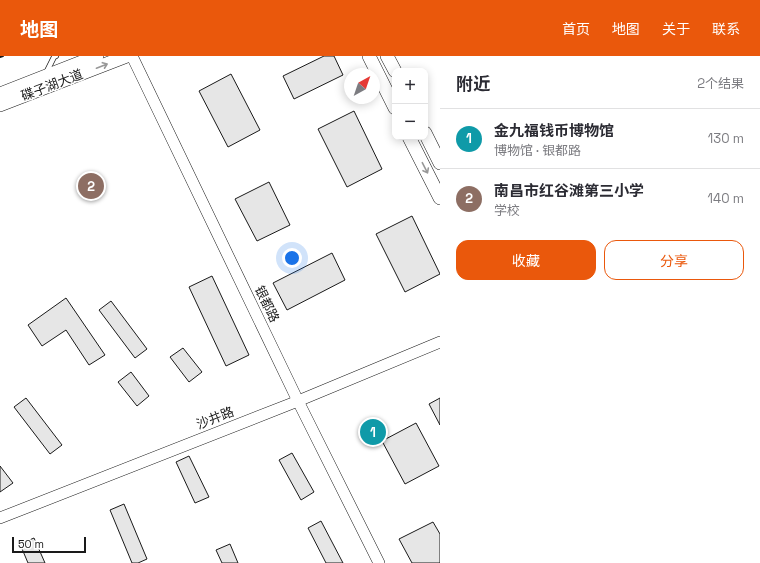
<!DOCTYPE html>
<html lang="zh">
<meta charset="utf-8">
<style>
:root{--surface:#fff;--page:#f7f7f7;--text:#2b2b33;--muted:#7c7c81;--line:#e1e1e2;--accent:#ea580c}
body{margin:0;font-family:"Space Grotesk","Noto Sans SC",sans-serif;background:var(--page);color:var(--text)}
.controls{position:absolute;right:12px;top:12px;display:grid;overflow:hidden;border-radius:8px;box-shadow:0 2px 10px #0003}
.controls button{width:36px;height:36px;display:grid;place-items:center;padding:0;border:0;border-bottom:1px solid var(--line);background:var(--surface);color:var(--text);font:20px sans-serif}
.compass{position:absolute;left:344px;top:12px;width:36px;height:36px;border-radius:50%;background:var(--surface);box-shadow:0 2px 10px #0003;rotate:40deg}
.scale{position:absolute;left:12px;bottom:10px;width:74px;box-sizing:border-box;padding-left:4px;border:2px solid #1a1a1a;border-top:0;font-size:11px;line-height:14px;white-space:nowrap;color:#1a1a1a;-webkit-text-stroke:3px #fff;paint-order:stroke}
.you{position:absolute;left:292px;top:202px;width:14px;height:14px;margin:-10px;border:3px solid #fff;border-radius:50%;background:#1a73e8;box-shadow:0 0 0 6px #1a73e833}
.badge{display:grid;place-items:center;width:26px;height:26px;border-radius:50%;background:var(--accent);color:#fff;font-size:13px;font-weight:700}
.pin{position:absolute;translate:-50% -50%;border:2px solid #fff;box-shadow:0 1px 4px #0006}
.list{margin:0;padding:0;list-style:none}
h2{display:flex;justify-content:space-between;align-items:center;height:52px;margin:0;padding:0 16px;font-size:17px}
h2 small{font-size:13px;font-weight:400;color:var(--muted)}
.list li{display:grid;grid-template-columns:26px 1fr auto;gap:12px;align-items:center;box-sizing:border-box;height:60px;padding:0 16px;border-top:1px solid var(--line)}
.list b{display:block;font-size:15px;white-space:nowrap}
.list p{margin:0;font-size:13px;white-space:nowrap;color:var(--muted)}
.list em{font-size:13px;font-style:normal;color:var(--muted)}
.actions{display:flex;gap:8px;padding:12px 16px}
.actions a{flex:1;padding:9px 0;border:1px solid var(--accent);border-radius:12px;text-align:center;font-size:14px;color:var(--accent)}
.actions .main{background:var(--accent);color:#fff}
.map{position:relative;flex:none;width:440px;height:507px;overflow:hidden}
header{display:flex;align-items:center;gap:24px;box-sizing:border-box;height:56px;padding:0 20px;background:var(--accent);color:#fff}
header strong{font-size:19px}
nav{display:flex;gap:22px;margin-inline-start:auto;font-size:14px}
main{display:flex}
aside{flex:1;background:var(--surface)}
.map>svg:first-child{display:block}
.building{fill:#e6e6e6;stroke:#1a1a1a}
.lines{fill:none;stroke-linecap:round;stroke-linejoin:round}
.service-casing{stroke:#1a1a1a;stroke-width:6}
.tertiary-casing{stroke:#1a1a1a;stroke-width:12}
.secondary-casing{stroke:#1a1a1a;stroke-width:14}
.service{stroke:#fff;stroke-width:4.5}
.tertiary{stroke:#fff;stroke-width:11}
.secondary{stroke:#fff;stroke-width:13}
.wall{stroke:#1a1a1a;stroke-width:2}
.oneway{stroke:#989898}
.labels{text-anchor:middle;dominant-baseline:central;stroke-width:3;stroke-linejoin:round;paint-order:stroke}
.street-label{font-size:13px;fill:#1a1a1a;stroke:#fff}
</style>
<header>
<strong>地图</strong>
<nav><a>首页</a><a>地图</a><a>关于</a><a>联系</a></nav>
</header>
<main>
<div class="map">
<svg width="440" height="507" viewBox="0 0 440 507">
<rect width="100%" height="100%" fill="#fff"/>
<g class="building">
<polygon points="324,0 334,0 343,19 294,43 283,20"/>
<polygon points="231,18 260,74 228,91 199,35"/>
<polygon points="354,55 382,113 347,131 318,73"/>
<polygon points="269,126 290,169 257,185 235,143"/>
<polygon points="412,160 440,218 405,236 376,178"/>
<polygon points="332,197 345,224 287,254 273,227"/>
<polygon points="212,220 249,299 226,310 189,231"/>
<polygon points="66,242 105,299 89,309 66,274 42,290 28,269"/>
<polygon points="111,245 147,293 135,302 99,254"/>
<polygon points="183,292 202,316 189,326 170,301"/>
<polygon points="131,316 149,340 137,350 118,326"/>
<polygon points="26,342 62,389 50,398 14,351"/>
<polygon points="440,342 440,369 429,348"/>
<polygon points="416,367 439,410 405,428 382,385"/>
<polygon points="292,397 314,436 301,444 279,404"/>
<polygon points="189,400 209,441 195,447 176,406"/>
<polygon points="0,410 13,427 0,436"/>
<polygon points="124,448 147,503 138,507 132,507 110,454"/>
<polygon points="321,465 343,507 326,507 308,472"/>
<polygon points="433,466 440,478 440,507 412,507 399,483"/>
<polygon points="34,482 45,507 28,507 20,488"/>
<polygon points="230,488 238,507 222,507 216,494"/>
</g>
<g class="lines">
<defs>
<polyline id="service" points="46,17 54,1 56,0"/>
<g id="tertiary">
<polyline points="132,0 298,345 379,507"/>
<polyline points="0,462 298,345 440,286"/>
</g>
<g id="secondary">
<polyline points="369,0 395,52"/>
<polyline points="387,0 395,15"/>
<polyline points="0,38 97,0"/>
<polyline points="0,49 127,0"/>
<polyline points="425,77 440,107"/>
<polyline points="409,81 440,142"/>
</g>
</defs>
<use href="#service" class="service-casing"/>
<use href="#tertiary" class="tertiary-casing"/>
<use href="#secondary" class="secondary-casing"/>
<use href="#service" class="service"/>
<use href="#tertiary" class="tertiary"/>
<use href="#secondary" class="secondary"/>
<polyline class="wall" points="0,1 3,0"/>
</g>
<defs><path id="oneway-shaft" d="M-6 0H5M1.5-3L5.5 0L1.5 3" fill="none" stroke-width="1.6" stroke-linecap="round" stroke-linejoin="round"/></defs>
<g class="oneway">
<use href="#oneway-shaft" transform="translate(102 10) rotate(-21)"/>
<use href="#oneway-shaft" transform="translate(425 112) rotate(63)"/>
</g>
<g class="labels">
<g class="street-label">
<text transform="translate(52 29) rotate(-21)">碟子湖大道</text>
<text transform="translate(267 248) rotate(64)">银都路</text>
<text transform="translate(215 362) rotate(-21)">沙井路</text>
</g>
</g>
</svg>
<div class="controls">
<button>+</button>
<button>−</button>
</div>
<svg class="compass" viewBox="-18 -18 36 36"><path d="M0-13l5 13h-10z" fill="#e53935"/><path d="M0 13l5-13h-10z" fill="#7c7c81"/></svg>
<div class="scale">50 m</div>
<div class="you"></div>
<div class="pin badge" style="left:373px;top:376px;background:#0f9aa8">1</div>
<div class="pin badge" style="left:91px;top:130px;background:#8d6e63">2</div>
</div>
<aside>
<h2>附近<small>2个结果</small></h2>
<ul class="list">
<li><span class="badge" style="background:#0f9aa8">1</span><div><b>金九福钱币博物馆</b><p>博物馆 · 银都路</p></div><em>130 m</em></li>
<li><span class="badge" style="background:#8d6e63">2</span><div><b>南昌市红谷滩第三小学</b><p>学校</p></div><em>140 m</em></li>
</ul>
<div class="actions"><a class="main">收藏</a><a>分享</a></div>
</aside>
</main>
